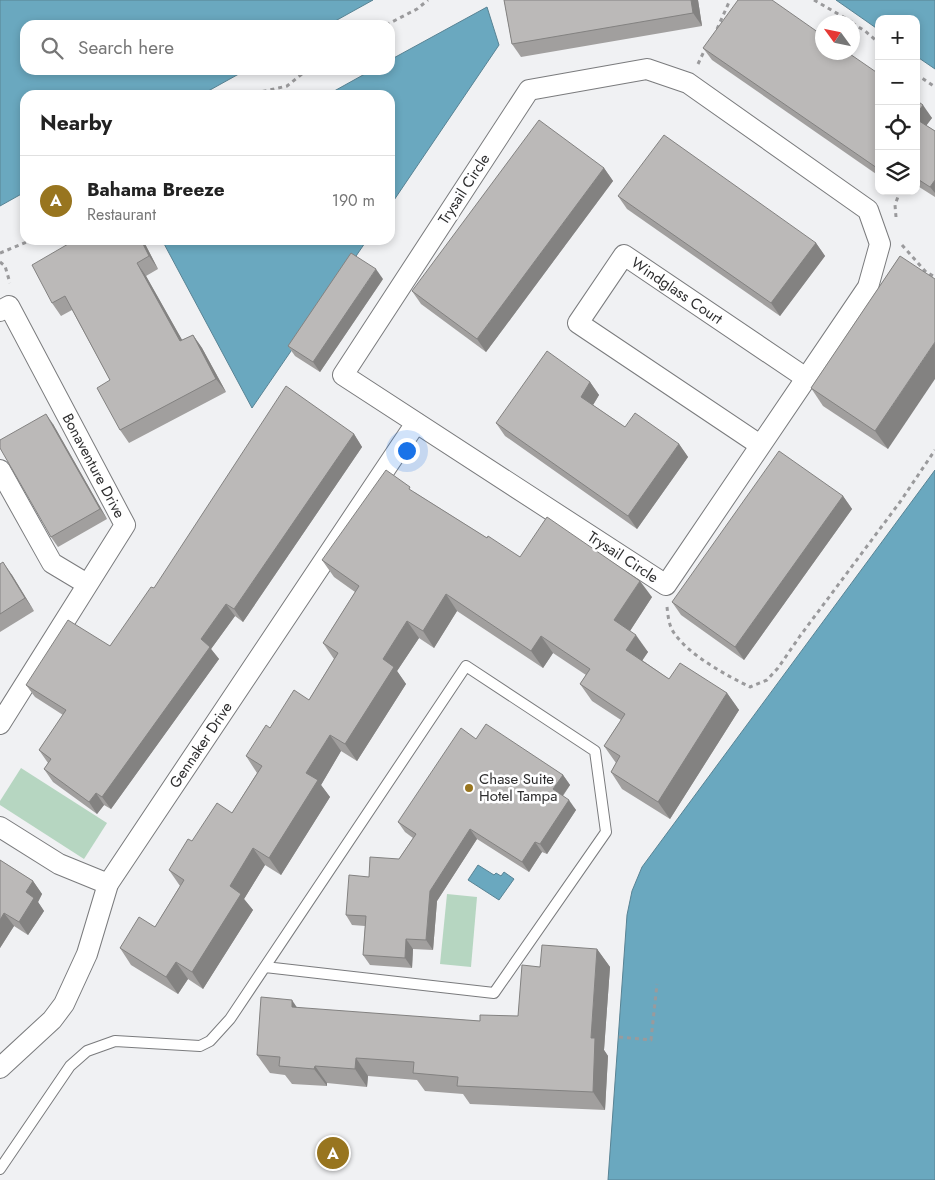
<!DOCTYPE html>
<meta charset="utf-8">
<style>
:root{--surface:#fff;--page:#f2f2f2;--text:#222;--muted:#767676;--line:#e0e0e0;--accent:#98751f}
body{margin:0;font-family:Jost,sans-serif;background:var(--page);color:var(--text)}
.controls{position:absolute;right:15px;top:15px;display:grid;overflow:hidden;border-radius:10px;box-shadow:0 2px 8px #0003}
.controls button{width:45px;height:45px;display:grid;place-items:center;padding:0;border:0;border-bottom:1px solid var(--line);background:var(--surface);color:var(--text);font:25px sans-serif}
.compass{position:absolute;left:815px;top:15px;width:45px;height:45px;border-radius:50%;background:var(--surface);box-shadow:0 2px 8px #0003;rotate:303deg}
.you{position:absolute;left:406px;top:450px;width:18px;height:18px;margin:-12px;border:4px solid #fff;border-radius:50%;background:#1a73e8;box-shadow:0 0 0 8px #1a73e833}
.badge{display:grid;place-items:center;width:32px;height:32px;border-radius:50%;background:var(--accent);color:#fff;font-size:16px;font-weight:700}
.pin{position:absolute;translate:-50% -50%;border:2px solid #fff;box-shadow:0 1px 5px #0006}
.list{margin:0;padding:0;list-style:none}
h2{display:flex;justify-content:space-between;align-items:center;height:65px;margin:0;padding:0 20px;font-size:21px}
h2 small{font-size:16px;font-weight:400;color:var(--muted)}
.list li{display:grid;grid-template-columns:32px 1fr auto;gap:15px;align-items:center;box-sizing:border-box;height:90px;padding:0 20px;border-top:1px solid var(--line)}
.list b{display:block;font-size:19px;white-space:nowrap}
.list p{margin:0;font-size:16px;white-space:nowrap;color:var(--muted)}
.list em{font-size:16px;font-style:normal;color:var(--muted)}
.icon{flex:none;width:28px;height:28px;fill:none;stroke:currentColor;stroke-width:2;stroke-linecap:round;stroke-linejoin:round}
.map{position:relative;flex:none;width:935px;height:1180px;overflow:hidden}
.search{position:absolute;background:var(--surface);box-shadow:0 2px 8px #0003;left:20px;top:20px;width:375px;height:55px;display:flex;align-items:center;gap:12px;box-sizing:border-box;padding:0 18px;border-radius:15px;color:var(--muted);font-size:19px}
.panel{position:absolute;background:var(--surface);box-shadow:0 2px 8px #0003;left:20px;top:90px;width:375px;height:155px;border-radius:15px}
.map>svg:first-child{display:block}
.green{fill:#b6d6c1}
.water{fill:#6aa8bf;stroke:#588394}
.lines{fill:none;stroke-linecap:round;stroke-linejoin:round}
.service-casing{stroke:#7a7b7d;stroke-width:12}
.minor-casing{stroke:#7a7b7d;stroke-width:22}
.path{stroke:#9a9a9c;stroke-width:3;stroke-dasharray:4 4;stroke-linecap:butt}
.service{stroke:#fff;stroke-width:10}
.minor{stroke:#fff;stroke-width:20}
.wall{fill:#a19f9e}
.shaded-wall{fill:#838281}
.building{fill:#bbb9b8;stroke:#838281}
.poi-dot{fill:#98751f;stroke:#fefeff;stroke-width:2}
.labels{text-anchor:middle;dominant-baseline:central;stroke-width:5;stroke-linejoin:round;paint-order:stroke}
.street-label{font-size:15px;fill:#2e2e2f;stroke:#fefeff}
.poi-label{font-size:15px;fill:#2e2e2f;stroke:#fefeff;text-anchor:start}
</style>
<div class="map">
<svg width="935" height="1180" viewBox="0 0 935 1180">
<rect width="100%" height="100%" fill="#f0f1f3"/>
<g class="green">
<polygon points="21,768 107,823 84,859 0,805 0,801"/>
<polygon points="447,894 477,897 471,967 440,964"/>
</g>
<g class="water">
<polygon points="0,0 373,0 328,25 25,25 25,70 246,70 201,95 25,95 25,192 0,206"/>
<polygon points="836,0 935,0 935,69 916,56 916,19 879,19 879,30"/>
<polygon points="487,7 499,45 390,206 390,95 327,95 372,70 390,70 390,60"/>
<polygon points="162,240 367,240 252,408"/>
<polygon points="935,470 935,1180 608,1180 627,915 632,891 642,867"/>
<polygon points="478,865 494,875 496,873 501,876 504,872 514,879 499,900 468,880"/>
</g>
<g class="lines">
<defs>
<polyline id="service" points="0,1169 70,1066 87,1051 115,1041 200,1046 210,1041 230,1019 466,666 595,751 606,832 494,993 265,967"/>
<g id="minor">
<polygon points="647,69 688,83 868,210 880,244 868,287 666,585 343,375 529,90"/>
<path id="s1" d="M 0,311 L 9,306 L 125,525 L 0,724"/>
<path id="s2" d="M 760,445 L 578,323 L 624,255 L 806,378"/>
<polyline points="0,470 52,563 87,584"/>
<polyline points="0,827 59,864 108,884"/>
<path id="s3" d="M 0,1068 L 52,1020 L 64,1004 L 87,954 L 108,884 L 416,423"/>
</g>
</defs>
<use href="#service" class="service-casing"/>
<use href="#minor" class="minor-casing"/>
<g class="path">
<polyline points="814,0 852,22"/>
<polyline points="852,23 865,31 879,43"/>
<polyline points="386,25 417,9 428,0"/>
<polyline points="717,29 730,0"/>
<polyline points="698,64 706,47"/>
<polyline points="916,74 935,87"/>
<polyline points="247,95 287,86 307,70"/>
<polyline points="896,217 895,205 900,191"/>
<polyline points="902,245 926,272 935,277"/>
<polyline points="0,253 32,240"/>
<polyline points="0,262 5,266 10,283"/>
<path d="M 667,607 C 668,616 669,626 674,633 C 690,656 726,675 750,687 L 767,680 L 778,668 L 800,636 L 900,502 L 935,450"/>
<polyline points="619,1037 651,1040 657,984"/>
</g>
<use href="#service" class="service"/>
<use href="#minor" class="minor"/>
</g>
<g class="wall">
<polygon points="504,0 698,0 702,26 521,57 512,44"/>
<polygon points="703,48 879,74 879,176 712,60"/>
<polygon points="916,100 932,118 926,125 935,131 935,197 916,185"/>
<polygon points="604,168 613,181 486,352 421,304 412,291"/>
<polygon points="618,196 816,243 825,256 780,316 627,209"/>
<polygon points="143,240 158,269 146,276 182,340 193,335 202,348 226,392 129,443 120,430 110,380 72,310 61,316 52,303"/>
<polygon points="900,256 888,449 823,406 811,388"/>
<polygon points="383,279 320,372 295,356 288,346"/>
<polygon points="590,382 599,395 593,405 625,427 679,444 688,457 637,529 505,436 496,423"/>
<polygon points="53,424 107,519 58,547 51,537"/>
<polygon points="354,434 362,447 243,622 235,616 211,649 219,659 111,809 104,805 97,814 53,782 44,769 48,763 39,750 63,715 35,697 26,685 110,646 154,588"/>
<polygon points="414,492 487,538 520,557 652,597 630,631 648,652 642,660 669,679 727,693 739,710 670,819 622,789 611,772 616,763 604,746 621,720 592,701 580,684 586,675 553,653 543,668 457,611 434,648 419,638 397,671 406,684 357,761 341,751 321,785 330,797 281,875 265,865 244,899 253,910 203,989 188,979 178,994 131,965 120,948 155,927 180,886 169,870 192,841 232,813 257,773 246,756 270,728 309,700 334,659 323,643 355,592 334,577 322,560"/>
<polygon points="843,496 852,509 744,660 681,615 672,602"/>
<polygon points="0,564 12,575 34,611 0,632"/>
<polygon points="476,739 563,775 570,785 563,796 576,810 547,854 542,852 529,872 477,839 437,901 433,950 413,949 412,968 370,965 363,955 365,926 352,925 346,915 369,877 399,859 413,838 405,832 398,822"/>
<polygon points="0,860 33,881 42,894 38,902 44,911 28,935 14,926 0,948"/>
<polygon points="597,949 610,967 604,1050 608,1056 605,1110 470,1104 463,1094 425,1091 417,1080 368,1076 367,1087 327,1083 327,1086 292,1084 285,1075 270,1073 257,1055 297,1008 480,1021 518,1016 540,967"/>
</g>
<g class="shaded-wall">
<polygon points="691,0 698,0 702,26 693,13"/>
<polygon points="923,105 932,118 923,130 916,121 916,115"/>
<polygon points="604,168 613,181 486,352 477,339"/>
<polygon points="935,180 935,193 930,187"/>
<polygon points="141,240 143,240 158,269 149,256"/>
<polygon points="816,243 825,256 780,316 771,303"/>
<polygon points="137,263 146,276 190,354 180,341"/>
<polygon points="376,269 383,279 320,372 313,362"/>
<polygon points="193,335 202,348 226,392 216,379"/>
<polygon points="935,342 935,379 888,449 875,431"/>
<polygon points="590,382 599,395 590,410 581,397"/>
<polygon points="46,414 53,424 107,519 100,509"/>
<polygon points="354,434 362,447 243,622 234,609"/>
<polygon points="679,444 688,457 637,529 628,516"/>
<polygon points="843,496 852,509 744,660 735,647"/>
<polygon points="3,562 12,575 34,611 25,598"/>
<polygon points="640,581 652,597 626,637 614,620"/>
<polygon points="446,594 457,611 434,648 423,631"/>
<polygon points="226,604 235,616 211,649 219,659 111,809 102,797 201,639"/>
<polygon points="407,621 419,638 397,671 406,684 357,761 345,744 383,659"/>
<polygon points="636,635 648,652 638,667 626,650"/>
<polygon points="541,636 553,653 543,668 531,651"/>
<polygon points="727,693 739,710 670,819 658,802"/>
<polygon points="330,735 341,751 321,785 330,797 281,875 269,858 306,773"/>
<polygon points="563,775 570,785 560,799 553,789"/>
<polygon points="96,793 104,805 97,814 89,802"/>
<polygon points="569,800 576,810 547,854 540,844"/>
<polygon points="470,829 477,839 437,901 433,950 426,940 430,891"/>
<polygon points="535,842 542,852 529,872 522,862"/>
<polygon points="253,848 265,865 244,899 253,910 203,989 192,972 230,886"/>
<polygon points="33,881 42,894 38,902 44,911 28,935 19,922 26,892"/>
<polygon points="4,913 14,926 0,948 0,920"/>
<polygon points="406,939 413,949 412,968 405,958"/>
<polygon points="597,949 610,967 604,1050 608,1056 605,1110 593,1092 591,1038"/>
<polygon points="176,962 188,979 178,994 166,977"/>
<polygon points="292,1000 304,1018 292,1007"/>
<polygon points="356,1058 368,1076 367,1087 355,1069"/>
<polygon points="315,1066 327,1083 327,1086 314,1069"/>
</g>
<g class="building">
<polygon points="504,0 691,0 693,13 512,44"/>
<polygon points="738,0 772,0 822,35 822,52 847,52 879,74 879,166 877,168 703,48"/>
<polygon points="916,100 923,105 916,115"/>
<polygon points="916,119 935,131 935,180 930,187 916,178"/>
<polygon points="539,120 604,168 477,339 412,291"/>
<polygon points="664,135 816,243 771,303 618,196"/>
<polygon points="75,240 141,240 149,256 137,263 180,341 193,335 216,379 120,430 97,388 110,380 65,296 52,303 32,265"/>
<polygon points="351,253 376,269 313,362 288,346"/>
<polygon points="900,256 935,279 935,342 875,431 811,388"/>
<polygon points="547,351 590,382 581,397 625,427 635,413 679,444 628,516 496,423"/>
<polygon points="286,386 354,434 234,609 226,604 201,639 210,647 102,797 96,793 89,802 44,769 51,759 39,750 66,710 26,685 68,620 110,646 151,587 154,588"/>
<polygon points="46,414 100,509 51,537 0,448 0,440"/>
<polygon points="779,451 843,496 735,647 672,602"/>
<polygon points="386,470 410,487 409,489 487,538 488,536 520,557 547,517 640,581 614,620 636,635 626,650 669,679 680,663 727,693 658,802 611,772 620,756 604,746 625,714 580,684 590,669 541,636 531,651 446,594 423,631 407,621 383,659 394,667 345,744 330,735 306,773 318,780 269,858 253,848 230,886 241,894 192,972 176,962 166,977 120,948 139,917 155,927 184,880 169,870 188,839 192,841 217,803 232,813 262,766 246,756 266,725 270,728 294,690 309,700 338,653 323,643 359,586 322,560"/>
<polygon points="3,562 25,598 0,614 0,564"/>
<polygon points="486,724 563,775 553,789 569,800 540,844 535,842 522,862 470,829 430,891 426,940 406,939 405,958 363,955 366,916 346,915 349,875 369,877 370,857 399,859 416,834 398,822 461,728 476,739"/>
<polygon points="0,860 33,881 26,892 34,898 19,922 4,913 0,920"/>
<polygon points="542,945 597,949 591,1038 595,1038 593,1092 457,1086 458,1077 413,1073 414,1062 356,1058 355,1069 315,1066 314,1069 279,1066 280,1057 257,1055 261,997 292,1000 292,1007 480,1021 480,1015 518,1016 522,965 540,967"/>
</g>
<circle class="poi-dot" cx="469" cy="788" r="5"/>
<g class="labels">
<g class="street-label">
<text transform="translate(464 189) rotate(-57)">Trysail Circle</text>
<text stroke="none"><textPath href="#s2" startOffset="365">Windglass Court</textPath></text>
<text stroke="none"><textPath href="#s1" startOffset="191">Bonaventure Drive</textPath></text>
<text transform="translate(623 557) rotate(33)">Trysail Circle</text>
<text stroke="none"><textPath href="#s3" startOffset="386">Gennaker Drive</textPath></text>
</g>
<g class="poi-label">
<text x="479" y="779">Chase Suite<tspan x="479" dy="17">Hotel Tampa</tspan></text>
</g>
</g>
</svg>
<div class="controls">
<button>+</button>
<button>−</button>
<button><svg class="icon" aria-label="locate" viewBox="0 0 24 24"><circle cx="12" cy="12" r="6"/><path d="M12 2v4M12 18v4M2 12h4M18 12h4"/></svg></button>
<button><svg class="icon" aria-label="layers" viewBox="0 0 24 24"><path d="M12 4l9 5-9 5-9-5zM3 14l9 5 9-5"/></svg></button>
</div>
<svg class="compass" viewBox="-18 -18 36 36"><path d="M0-13l5 13h-10z" fill="#e53935"/><path d="M0 13l5-13h-10z" fill="#767676"/></svg>
<div class="you"></div>
<div class="pin badge" style="left:333px;top:1153px">A</div>
<div class="search"><svg class="icon" aria-label="search" viewBox="0 0 24 24"><circle cx="10" cy="10" r="6"/><path d="M15 15l6 6"/></svg>Search here</div>
<section class="panel">
<h2>Nearby<small></small></h2>
<ul class="list">
<li><span class="badge">A</span><div><b>Bahama Breeze</b><p>Restaurant</p></div><em>190 m</em></li>
</ul>
</section>
</div>
